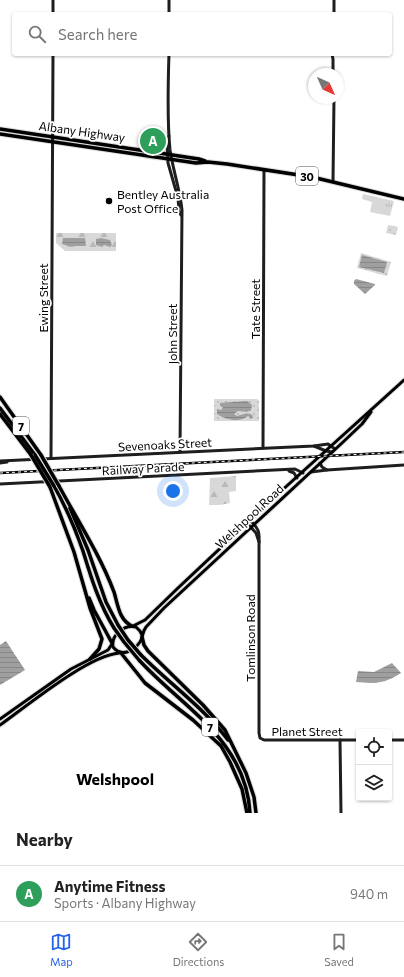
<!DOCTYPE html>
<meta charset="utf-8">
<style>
:root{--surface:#fff;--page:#f6f6f6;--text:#222;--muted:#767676;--line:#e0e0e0;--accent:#2563eb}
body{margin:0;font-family:Commissioner,sans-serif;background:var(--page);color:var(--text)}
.controls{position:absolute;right:12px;bottom:12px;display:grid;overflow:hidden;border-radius:4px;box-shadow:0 1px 3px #0004}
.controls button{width:36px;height:36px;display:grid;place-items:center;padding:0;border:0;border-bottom:1px solid var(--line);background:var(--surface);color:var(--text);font:20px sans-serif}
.compass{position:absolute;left:308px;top:68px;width:36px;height:36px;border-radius:50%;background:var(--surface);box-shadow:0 1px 3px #0004;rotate:135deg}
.you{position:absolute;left:173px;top:491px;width:14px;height:14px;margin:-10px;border:3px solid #fff;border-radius:50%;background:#1a73e8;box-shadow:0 0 0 6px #1a73e833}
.badge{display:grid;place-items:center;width:26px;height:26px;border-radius:50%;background:var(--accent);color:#fff;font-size:13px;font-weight:700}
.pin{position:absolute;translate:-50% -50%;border:2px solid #fff;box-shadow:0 1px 4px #0006}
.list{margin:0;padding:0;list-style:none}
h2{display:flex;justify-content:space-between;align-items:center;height:52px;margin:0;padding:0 16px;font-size:17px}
h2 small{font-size:13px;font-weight:400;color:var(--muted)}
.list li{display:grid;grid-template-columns:26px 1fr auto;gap:12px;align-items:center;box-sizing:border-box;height:56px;padding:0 16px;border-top:1px solid var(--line)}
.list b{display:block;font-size:15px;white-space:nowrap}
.list p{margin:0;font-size:13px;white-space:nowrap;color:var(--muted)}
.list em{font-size:13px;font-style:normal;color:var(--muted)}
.icon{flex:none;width:22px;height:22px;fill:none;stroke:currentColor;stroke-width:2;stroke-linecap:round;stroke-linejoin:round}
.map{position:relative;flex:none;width:404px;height:813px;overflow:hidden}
.search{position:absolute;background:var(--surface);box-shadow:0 1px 3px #0004;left:12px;right:12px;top:12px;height:44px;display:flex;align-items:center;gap:10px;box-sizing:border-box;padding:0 14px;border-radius:4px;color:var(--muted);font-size:15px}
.sheet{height:108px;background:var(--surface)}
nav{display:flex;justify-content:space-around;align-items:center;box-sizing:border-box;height:56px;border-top:1px solid var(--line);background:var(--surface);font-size:11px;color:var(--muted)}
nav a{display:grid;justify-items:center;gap:2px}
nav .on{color:var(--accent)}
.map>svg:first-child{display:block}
.grass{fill:url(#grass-tufts)}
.forest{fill:url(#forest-firs)}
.park{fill:url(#park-dots)}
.water{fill:url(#water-rules)}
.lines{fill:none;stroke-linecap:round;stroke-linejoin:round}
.primary-casing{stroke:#dbdbdb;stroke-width:5}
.highway-casing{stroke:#dbdbdb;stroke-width:5.5}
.secondary{stroke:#1e1e1e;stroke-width:3}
.primary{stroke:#000;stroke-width:3}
.highway{stroke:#000;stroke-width:3.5}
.rail-casing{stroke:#000;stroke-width:2.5}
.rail{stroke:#fff;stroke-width:1;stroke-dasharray:3;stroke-linecap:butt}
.highway-bridge-casing{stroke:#dbdbdb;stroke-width:5.5;stroke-linecap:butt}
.highway-bridge{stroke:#000;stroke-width:3.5}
.poi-dot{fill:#000;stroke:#fff;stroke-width:1.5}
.labels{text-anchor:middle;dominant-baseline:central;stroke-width:3.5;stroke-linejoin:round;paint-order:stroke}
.shield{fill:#fff;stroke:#4c4c4c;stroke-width:1}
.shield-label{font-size:11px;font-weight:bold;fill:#000}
.street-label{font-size:12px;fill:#000;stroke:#fff}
.poi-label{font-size:12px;fill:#000;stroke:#fff;text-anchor:start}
.district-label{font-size:16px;font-weight:bold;fill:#000;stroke:#fff}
</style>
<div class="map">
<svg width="404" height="813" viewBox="0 0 404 813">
<defs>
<pattern id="grass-tufts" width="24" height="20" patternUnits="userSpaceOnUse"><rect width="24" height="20" fill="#d8d8d8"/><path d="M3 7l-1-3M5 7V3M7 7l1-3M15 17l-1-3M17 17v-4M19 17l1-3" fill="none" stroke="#b8b8b8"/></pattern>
<pattern id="forest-firs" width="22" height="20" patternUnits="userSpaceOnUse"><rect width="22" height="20" fill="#d8d8d8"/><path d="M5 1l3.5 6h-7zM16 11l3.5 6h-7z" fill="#b8b8b8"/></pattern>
<pattern id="park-dots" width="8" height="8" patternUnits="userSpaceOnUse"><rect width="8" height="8" fill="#d8d8d8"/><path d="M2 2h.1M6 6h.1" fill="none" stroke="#b8b8b8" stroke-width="1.8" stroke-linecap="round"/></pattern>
<pattern id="water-rules" width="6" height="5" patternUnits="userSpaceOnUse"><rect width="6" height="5" fill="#9f9f9f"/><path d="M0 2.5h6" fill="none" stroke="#878787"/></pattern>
</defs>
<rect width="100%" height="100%" fill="#fff"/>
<polygon class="grass" points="363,194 394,201 390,216 370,212 372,202 362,199"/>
<g class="forest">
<polygon points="56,233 116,233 116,251 65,251 56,243"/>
<polygon points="236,476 236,491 229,492 230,503 220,505 209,505 210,478"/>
</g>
<g class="park">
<polygon points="388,225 398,227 396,235 386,233"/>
<polygon points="361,253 391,262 387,276 357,268"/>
<polygon points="214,399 257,399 259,401 259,421 214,421"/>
</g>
<g class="water">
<polygon points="63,238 85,238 86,246 68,246 62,244"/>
<polygon points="101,238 110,240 112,245 110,247 104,245 102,247 96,245 96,239"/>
<polygon points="362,255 387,262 384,273 359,267"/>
<polygon points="356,279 375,284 375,285 365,294 354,284 354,281"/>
<path d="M 247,401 L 252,405 L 251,410 L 247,412 L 238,411 L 234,414 L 237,416 C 243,415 248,411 253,416 L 252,419 L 248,416 C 240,423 226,420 217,414 L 217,409 L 221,410 L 222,409 L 223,407 L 220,406 L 220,403 Z"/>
<polygon points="6,641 25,670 0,685 0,645"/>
<path d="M 392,663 L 401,673 C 382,685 376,683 356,682 L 358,671 L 374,672 Z"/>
</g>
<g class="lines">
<defs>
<g id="primary">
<polyline points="133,626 145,620 178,588 279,493 404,380"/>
<path d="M 142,635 L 140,631 L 136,627 C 124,624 111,635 113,647 C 121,657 133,652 140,642 C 143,638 142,632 146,627 L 164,608 L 342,443 L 362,424 L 371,412"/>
<polyline points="0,719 71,669 108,650 112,644"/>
<path d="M 0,725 C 27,706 87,656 119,653"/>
</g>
<g id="highway">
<polyline points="0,129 199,159 205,161"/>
<polyline points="0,134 196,163 208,162 227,164 312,177 404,199"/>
<polyline points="0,397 41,455"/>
<polyline points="0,408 35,455"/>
<polyline points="0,414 31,455"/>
<path d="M 54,486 C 66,507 75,528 83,551 C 91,577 99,604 114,628"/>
<path d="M 59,486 C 78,521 100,555 114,592 C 118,605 119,620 132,626"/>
<polyline points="50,487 74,552 90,608 102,639 99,649 90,659"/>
<polyline points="70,508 88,550 106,602 118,625"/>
<polyline points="89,598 94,610 112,643"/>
<polyline points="142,637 144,645 148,651 203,705 225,730 246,773 254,797 256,813"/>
<polyline points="121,653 145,683 193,720 221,746 230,762 242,789 247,813"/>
<path d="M 141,655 C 170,684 204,708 228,740"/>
<path d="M 139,660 C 182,707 246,740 250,813"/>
</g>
</defs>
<use href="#primary" class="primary-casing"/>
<use href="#highway" class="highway-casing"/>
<g class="secondary">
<polyline points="53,14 53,0"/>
<polyline points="169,14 169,0"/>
<polyline points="334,14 334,0"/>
<path d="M 169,54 C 168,84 167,120 170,150 C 173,170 180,190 182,210 L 180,452"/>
<polyline points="333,74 333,59 332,54 335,54"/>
<polyline points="169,136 167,139 168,163 178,198 179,211 181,215"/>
<polyline points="333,181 334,98"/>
<polyline points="314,446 326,451 332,452"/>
<polyline points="263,448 264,170"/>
<polyline points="51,458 53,54"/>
<polyline points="0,461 314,446 328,444 335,449"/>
<polyline points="0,463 7,462"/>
<polyline points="320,463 322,467 327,470"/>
<polyline points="289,471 294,473 297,478"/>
<polyline points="311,472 327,470 404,465"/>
<polyline points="0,484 295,469 303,473"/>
<path d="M 250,520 C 261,531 259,533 259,547 L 259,733 L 260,738 L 264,740 L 359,740"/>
<polyline points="247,523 256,533 259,542"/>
<polyline points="340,740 341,813"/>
<polyline points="389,740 404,740"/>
</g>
<use href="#primary" class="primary"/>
<use href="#highway" class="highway"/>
<defs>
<polyline id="rail" points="0,473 404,452"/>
</defs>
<use href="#rail" class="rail-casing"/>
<use href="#rail" class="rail"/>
<defs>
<g id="highway-bridge">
<polyline points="31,455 50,487"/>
<polyline points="35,455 54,486"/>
<polyline points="41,455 59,486"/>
<polyline points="118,625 128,640 141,655"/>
<polyline points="114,628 124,642 139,660"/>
</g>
</defs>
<use href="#highway-bridge" class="highway-bridge-casing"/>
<use href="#highway-bridge" class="highway-bridge"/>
</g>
<circle class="poi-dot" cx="109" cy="201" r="4"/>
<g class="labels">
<g class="shield">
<rect x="296" y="167" width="22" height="18" rx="3"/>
<rect x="13" y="417" width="16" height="18" rx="3"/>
<rect x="202" y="718" width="16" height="18" rx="3"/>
</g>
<g class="shield-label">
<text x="307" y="176">30</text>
<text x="21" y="426">7</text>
<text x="210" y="727">7</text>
</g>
<g class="street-label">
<text transform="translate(82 131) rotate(8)">Albany Highway</text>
<text transform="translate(43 298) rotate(-90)">Ewing Street</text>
<text transform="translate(255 309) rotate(-90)">Tate Street</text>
<text transform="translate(172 334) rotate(-90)">John Street</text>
<text transform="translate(165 444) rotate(-3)">Sevenoaks Street</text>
<text transform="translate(143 468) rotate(-3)">Railway Parade</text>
<text transform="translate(249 516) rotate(-43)">Welshpool Road</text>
<text transform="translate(250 638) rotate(-90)">Tomlinson Road</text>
<text x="307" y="731">Planet Street</text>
</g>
<g class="poi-label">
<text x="117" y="194">Bentley Australia<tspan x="117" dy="14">Post Office</tspan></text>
</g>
<g class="district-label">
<text x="115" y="778">Welshpool</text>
</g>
</g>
</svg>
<div class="controls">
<button><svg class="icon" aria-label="locate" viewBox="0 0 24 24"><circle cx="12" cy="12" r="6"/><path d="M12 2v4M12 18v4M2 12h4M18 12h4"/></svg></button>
<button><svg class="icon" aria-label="layers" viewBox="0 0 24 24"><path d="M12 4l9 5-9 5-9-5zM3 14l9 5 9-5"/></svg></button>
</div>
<svg class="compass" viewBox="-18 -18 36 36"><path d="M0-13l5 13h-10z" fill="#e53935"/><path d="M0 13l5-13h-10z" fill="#767676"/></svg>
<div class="you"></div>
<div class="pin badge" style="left:153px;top:141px;background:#2e9e5b">A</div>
<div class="search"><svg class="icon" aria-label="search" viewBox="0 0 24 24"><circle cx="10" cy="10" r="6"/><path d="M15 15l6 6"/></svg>Search here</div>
</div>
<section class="sheet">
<h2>Nearby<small></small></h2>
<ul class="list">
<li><span class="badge" style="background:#2e9e5b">A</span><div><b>Anytime Fitness</b><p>Sports · Albany Highway</p></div><em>940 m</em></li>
</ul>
</section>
<nav>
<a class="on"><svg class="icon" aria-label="map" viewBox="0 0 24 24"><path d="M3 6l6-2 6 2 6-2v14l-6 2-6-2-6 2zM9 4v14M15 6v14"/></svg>Map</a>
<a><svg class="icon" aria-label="directions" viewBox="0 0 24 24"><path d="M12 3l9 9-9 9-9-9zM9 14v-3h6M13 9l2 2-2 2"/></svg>Directions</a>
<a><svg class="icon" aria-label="saved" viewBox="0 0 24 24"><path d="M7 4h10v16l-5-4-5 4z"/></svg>Saved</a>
</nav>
